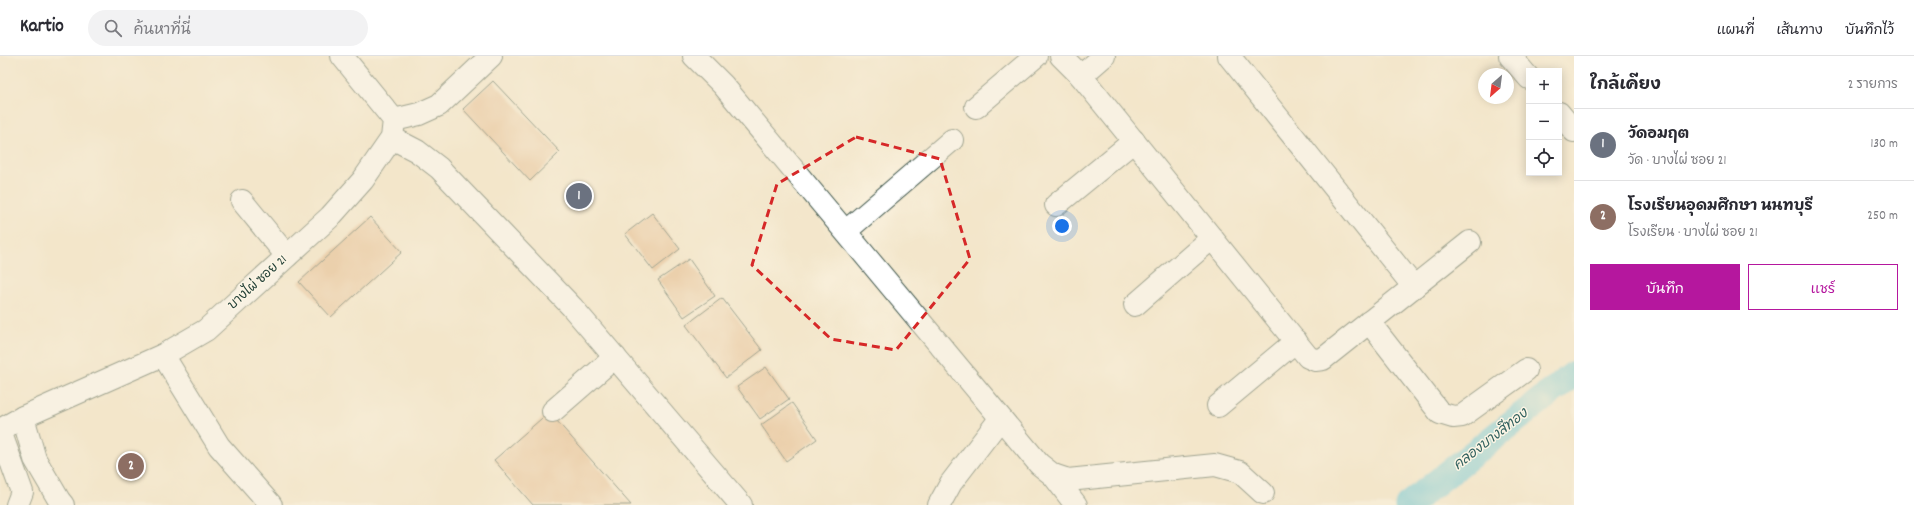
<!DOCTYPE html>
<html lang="th">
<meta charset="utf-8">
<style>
:root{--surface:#fff;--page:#f2f2f3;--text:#2b2b33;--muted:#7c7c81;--line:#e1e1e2;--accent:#b5179e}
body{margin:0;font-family:Dekko,"Playpen Sans Thai",sans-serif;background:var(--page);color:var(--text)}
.controls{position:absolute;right:12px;top:12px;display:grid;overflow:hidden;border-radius:0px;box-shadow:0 2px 10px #0003}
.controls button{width:36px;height:36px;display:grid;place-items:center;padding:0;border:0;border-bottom:1px solid var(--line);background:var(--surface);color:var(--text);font:20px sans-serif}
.compass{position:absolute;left:1478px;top:12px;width:36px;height:36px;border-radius:50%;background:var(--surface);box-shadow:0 2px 10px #0003;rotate:208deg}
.you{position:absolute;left:1062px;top:170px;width:14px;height:14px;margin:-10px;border:3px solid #fff;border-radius:50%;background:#1a73e8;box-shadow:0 0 0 6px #1a73e833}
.badge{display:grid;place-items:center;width:26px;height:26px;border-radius:50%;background:var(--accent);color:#fff;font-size:13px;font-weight:700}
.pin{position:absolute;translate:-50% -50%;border:2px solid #fff;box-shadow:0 1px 4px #0006}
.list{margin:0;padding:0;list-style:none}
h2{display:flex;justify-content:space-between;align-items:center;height:52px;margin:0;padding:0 16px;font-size:17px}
h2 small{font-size:13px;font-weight:400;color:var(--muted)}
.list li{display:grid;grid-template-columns:26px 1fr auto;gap:12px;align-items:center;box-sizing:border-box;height:72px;padding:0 16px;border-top:1px solid var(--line)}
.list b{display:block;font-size:15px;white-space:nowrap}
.list p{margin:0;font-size:13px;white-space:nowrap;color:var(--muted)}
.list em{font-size:13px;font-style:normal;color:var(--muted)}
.actions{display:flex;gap:8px;padding:12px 16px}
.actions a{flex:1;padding:9px 0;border:1px solid var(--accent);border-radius:0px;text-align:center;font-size:14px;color:var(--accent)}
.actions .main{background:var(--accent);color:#fff}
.icon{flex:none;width:22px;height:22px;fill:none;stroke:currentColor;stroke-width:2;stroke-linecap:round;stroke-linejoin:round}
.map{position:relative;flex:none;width:1574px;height:449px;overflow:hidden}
header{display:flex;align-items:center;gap:24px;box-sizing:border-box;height:56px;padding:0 20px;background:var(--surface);border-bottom:1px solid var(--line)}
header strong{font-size:19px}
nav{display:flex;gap:22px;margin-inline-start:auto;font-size:14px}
.search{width:280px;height:36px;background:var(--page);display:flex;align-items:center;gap:10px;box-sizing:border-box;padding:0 14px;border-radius:22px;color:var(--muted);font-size:15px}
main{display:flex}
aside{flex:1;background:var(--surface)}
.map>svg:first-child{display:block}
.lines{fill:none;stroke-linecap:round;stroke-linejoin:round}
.canal{stroke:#61c7de;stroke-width:27}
.building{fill:#e3b688}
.minor-casing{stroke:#3f564b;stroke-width:24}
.minor{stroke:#fff;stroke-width:22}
.marked{fill:none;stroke:#d62828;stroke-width:3;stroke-dasharray:8 5;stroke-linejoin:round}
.labels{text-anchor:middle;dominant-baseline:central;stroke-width:3;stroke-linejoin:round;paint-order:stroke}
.street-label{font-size:13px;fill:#1f3d34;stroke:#fcf5e5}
.water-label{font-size:14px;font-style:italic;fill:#30605e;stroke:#fcf5e5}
</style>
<header>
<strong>Kartio</strong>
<div class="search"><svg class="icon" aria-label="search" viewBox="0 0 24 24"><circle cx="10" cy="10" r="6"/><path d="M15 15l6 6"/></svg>ค้นหาที่นี่</div>
<nav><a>แผนที่</a><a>เส้นทาง</a><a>บันทึกไว้</a></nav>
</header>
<main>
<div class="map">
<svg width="1574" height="449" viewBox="0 0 1574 449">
<rect width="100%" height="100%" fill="#fcf5e5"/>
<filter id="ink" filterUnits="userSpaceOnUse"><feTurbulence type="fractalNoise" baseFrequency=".025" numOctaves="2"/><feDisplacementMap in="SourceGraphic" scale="8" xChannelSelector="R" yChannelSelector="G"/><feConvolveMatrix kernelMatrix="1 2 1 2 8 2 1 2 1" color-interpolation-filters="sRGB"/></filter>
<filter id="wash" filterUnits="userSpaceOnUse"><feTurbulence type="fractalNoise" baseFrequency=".012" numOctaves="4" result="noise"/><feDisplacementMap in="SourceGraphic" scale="16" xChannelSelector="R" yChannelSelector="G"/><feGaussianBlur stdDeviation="0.9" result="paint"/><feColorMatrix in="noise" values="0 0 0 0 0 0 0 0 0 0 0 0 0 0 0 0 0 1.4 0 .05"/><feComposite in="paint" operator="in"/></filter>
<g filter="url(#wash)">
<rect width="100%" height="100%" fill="#f3e6cb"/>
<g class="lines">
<polyline class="canal" points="1408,449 1574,318"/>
</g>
<g id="blocks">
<g class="building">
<polygon points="493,25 560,96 530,125 463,53"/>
<polygon points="652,157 680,193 653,214 625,178"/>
<polygon points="370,161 402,196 331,261 299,226"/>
<polygon points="689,203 715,240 684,261 658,224"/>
<polygon points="722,242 762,294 726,322 686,269"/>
<polygon points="766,311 789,343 760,363 737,331"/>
<polygon points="792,347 817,383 786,405 761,369"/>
<polygon points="549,356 631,449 533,449 494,404"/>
</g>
</g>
</g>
<g filter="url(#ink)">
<use href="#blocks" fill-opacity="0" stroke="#3f564b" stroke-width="1"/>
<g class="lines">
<defs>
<g id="minor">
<polyline points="694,0 723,29 1039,408 1053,419 1068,424 1215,409 1240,416 1263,437"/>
<polyline points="1061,0 1081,20 1308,301 1315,304 1323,303 1470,186"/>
<polyline points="1229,0 1414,231"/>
<polyline points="1510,0 1529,22"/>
<polyline points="1081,20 1104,0"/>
<polyline points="976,51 1036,0"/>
<polyline points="1559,57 1574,75"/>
<polyline points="394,64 419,58 439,49 491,0"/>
<polyline points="392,82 417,95 439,112 572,251 741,449"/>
<polyline points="242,145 287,200"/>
<polyline points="1056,149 1134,85"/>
<polyline points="846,175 952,84"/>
<polyline points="1135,249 1212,182"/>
<polyline points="1369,266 1440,357 1453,361 1462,360 1526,314"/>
<polyline points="163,299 219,390 271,449"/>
<polyline points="1218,350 1296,285"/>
<polyline points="553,355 615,301"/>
<polyline points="23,361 35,403 59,444 63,449"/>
<polyline points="0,374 23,361 163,299 206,274 330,161 363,124 392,82 394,64 342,0"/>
<polyline points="0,375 22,436 17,449"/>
<polyline points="1053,419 1076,449"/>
<polyline points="939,449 951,427 1000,363"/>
</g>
</defs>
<use href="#minor" class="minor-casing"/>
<use href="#minor" class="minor"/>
</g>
</g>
<path d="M0 0H1574V449H0ZM 856,81 L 940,103 L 970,203 L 896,294 L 831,283 L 752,209 L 777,128 Z" fill="#f3e6cb" fill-opacity=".55" fill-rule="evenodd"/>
<path class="marked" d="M 856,81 L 940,103 L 970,203 L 896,294 L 831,283 L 752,209 L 777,128 Z"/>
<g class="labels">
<g class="street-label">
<text transform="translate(258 227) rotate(-42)">บางไผ่ ซอย 21</text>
</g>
<g class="water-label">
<text transform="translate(1491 384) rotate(-38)">คลองบางสีทอง</text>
</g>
</g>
</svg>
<div class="controls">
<button>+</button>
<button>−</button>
<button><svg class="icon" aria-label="locate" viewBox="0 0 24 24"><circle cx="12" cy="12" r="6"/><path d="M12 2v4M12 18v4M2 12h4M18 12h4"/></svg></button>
</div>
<svg class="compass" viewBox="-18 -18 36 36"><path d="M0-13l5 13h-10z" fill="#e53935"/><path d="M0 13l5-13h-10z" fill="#7c7c81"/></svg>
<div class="you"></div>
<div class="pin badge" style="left:579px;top:140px;background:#6b7280">1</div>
<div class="pin badge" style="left:131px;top:410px;background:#8d6e63">2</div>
</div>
<aside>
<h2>ใกล้เคียง<small>2 รายการ</small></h2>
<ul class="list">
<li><span class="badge" style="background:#6b7280">1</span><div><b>วัดอมฤต</b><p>วัด · บางไผ่ ซอย 21</p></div><em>130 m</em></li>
<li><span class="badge" style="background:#8d6e63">2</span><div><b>โรงเรียนอุดมศึกษา นนทบุรี</b><p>โรงเรียน · บางไผ่ ซอย 21</p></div><em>250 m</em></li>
</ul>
<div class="actions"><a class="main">บันทึก</a><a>แชร์</a></div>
</aside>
</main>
